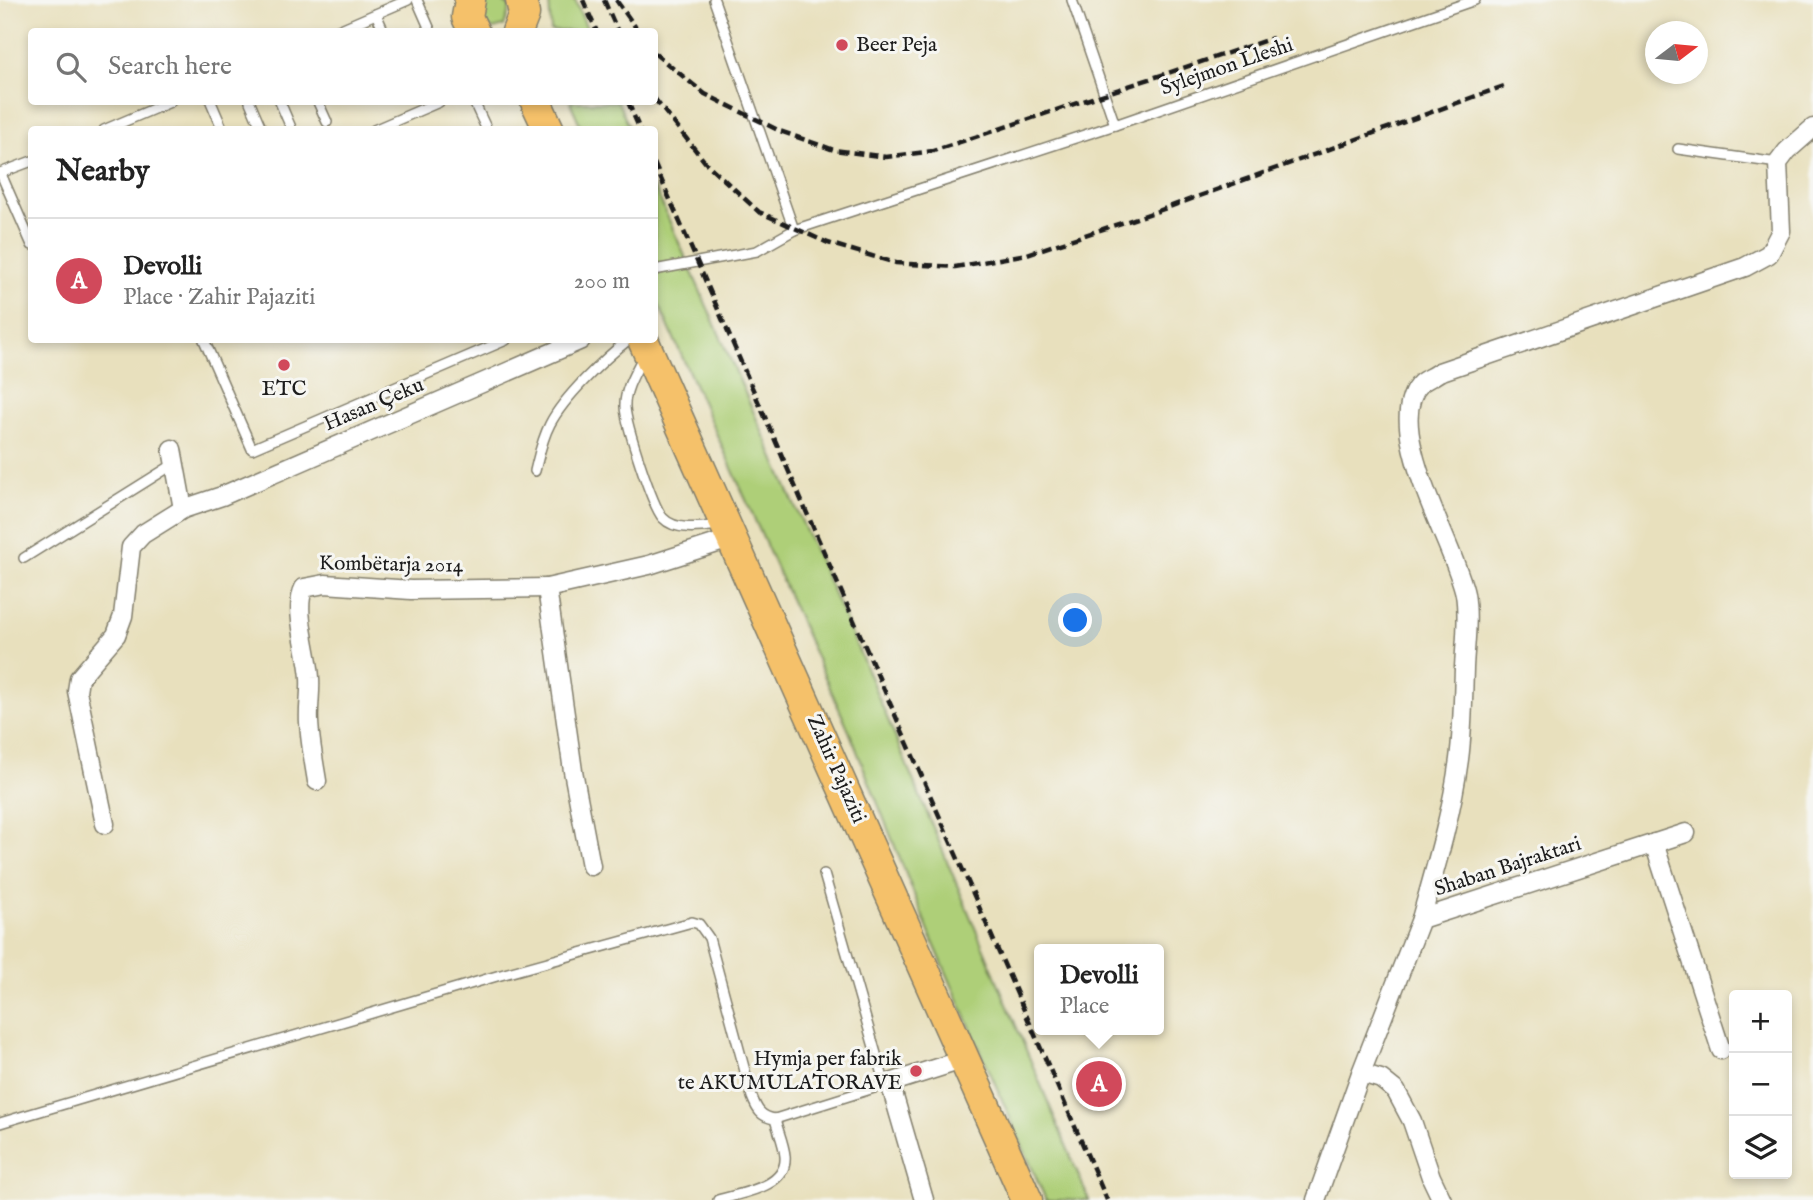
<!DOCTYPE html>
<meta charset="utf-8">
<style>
:root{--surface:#fff;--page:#f6f6f6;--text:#222;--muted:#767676;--line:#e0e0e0;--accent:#d1495b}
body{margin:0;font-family:"IM FELL English",serif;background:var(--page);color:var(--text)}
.controls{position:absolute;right:21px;bottom:21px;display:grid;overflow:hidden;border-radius:7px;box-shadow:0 4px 10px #0003}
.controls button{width:63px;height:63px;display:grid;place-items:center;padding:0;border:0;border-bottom:2px solid var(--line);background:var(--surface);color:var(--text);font:35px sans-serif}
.compass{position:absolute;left:1645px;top:21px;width:63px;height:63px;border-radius:50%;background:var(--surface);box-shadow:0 4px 10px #0003;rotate:74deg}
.you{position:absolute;left:1076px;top:621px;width:24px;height:24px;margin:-18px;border:5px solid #fff;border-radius:50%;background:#1a73e8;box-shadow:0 0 0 10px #1a73e833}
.badge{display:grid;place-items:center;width:46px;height:46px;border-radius:50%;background:var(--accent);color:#fff;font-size:23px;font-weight:700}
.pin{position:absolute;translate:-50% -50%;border:4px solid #fff;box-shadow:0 2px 7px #0006}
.popup{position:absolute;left:1034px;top:944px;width:130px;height:91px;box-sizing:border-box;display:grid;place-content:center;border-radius:7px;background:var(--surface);filter:drop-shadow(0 2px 5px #0005);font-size:23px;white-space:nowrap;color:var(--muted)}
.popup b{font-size:26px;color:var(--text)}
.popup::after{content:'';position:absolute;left:50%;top:100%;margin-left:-14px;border:14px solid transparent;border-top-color:var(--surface)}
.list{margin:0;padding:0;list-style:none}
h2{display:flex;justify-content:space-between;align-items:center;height:91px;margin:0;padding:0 28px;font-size:30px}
h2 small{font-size:23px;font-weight:400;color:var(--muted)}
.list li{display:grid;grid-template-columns:46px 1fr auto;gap:21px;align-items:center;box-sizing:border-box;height:126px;padding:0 28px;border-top:2px solid var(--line)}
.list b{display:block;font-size:26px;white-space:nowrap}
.list p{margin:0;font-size:23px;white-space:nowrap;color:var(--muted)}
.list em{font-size:23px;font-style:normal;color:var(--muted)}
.icon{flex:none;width:38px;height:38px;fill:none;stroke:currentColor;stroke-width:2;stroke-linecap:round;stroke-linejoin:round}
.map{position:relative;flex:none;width:1813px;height:1200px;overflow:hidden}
.search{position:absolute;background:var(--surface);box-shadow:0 4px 10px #0003;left:28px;top:28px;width:630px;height:77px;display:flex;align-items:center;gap:18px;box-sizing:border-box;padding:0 24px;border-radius:7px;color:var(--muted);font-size:26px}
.panel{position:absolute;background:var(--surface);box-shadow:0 4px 10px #0003;left:28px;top:126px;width:630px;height:217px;border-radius:7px}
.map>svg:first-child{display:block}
.green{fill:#aecf78;stroke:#65764a;stroke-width:2}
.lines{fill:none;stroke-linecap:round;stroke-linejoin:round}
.service-casing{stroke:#827e6c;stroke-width:12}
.minor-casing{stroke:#827e6c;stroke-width:21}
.primary-casing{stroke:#827e6c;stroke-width:33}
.service{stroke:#fff;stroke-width:9}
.minor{stroke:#fff;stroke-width:18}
.primary{stroke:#f5c16b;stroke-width:30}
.rail{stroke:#1c1c1c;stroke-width:4.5;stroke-dasharray:10 5;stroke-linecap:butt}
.poi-dot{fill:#d1495b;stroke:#f6f6f2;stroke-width:2.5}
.labels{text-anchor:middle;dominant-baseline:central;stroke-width:6;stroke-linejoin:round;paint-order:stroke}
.poi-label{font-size:21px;fill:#1c1c1c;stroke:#f6f6f2;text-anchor:start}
.street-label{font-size:21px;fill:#1c1c1c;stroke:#f6f6f2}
</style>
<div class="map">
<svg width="1813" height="1200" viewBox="0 0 1813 1200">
<rect width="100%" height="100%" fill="#f6f6f2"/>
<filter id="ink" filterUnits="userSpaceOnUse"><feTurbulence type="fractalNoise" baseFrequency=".0143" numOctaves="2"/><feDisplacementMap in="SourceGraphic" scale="14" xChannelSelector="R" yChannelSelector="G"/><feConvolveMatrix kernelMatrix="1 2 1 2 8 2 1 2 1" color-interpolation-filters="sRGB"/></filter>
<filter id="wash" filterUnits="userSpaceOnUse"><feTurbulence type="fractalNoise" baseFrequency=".00686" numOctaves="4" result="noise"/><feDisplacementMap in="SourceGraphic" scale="28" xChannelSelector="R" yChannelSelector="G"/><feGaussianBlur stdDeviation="1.57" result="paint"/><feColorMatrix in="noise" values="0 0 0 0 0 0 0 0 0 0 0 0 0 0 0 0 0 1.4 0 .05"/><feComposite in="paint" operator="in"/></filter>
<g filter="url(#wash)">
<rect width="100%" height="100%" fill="#e8e0bd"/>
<g class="green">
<path d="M 484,0 C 496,0 505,0 510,8 L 504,26 L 494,29 L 484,25 L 480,5 Z"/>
<polygon points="549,0 575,0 588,31 551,31"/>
<polygon points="570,102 618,102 630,129 582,129"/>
<polygon points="654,186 865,665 1089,1200 1046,1200 933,942 849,731 655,296"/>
</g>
</g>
<g filter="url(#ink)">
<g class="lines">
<defs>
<g id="service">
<polyline points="417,0 431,32"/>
<polyline points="714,0 794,230 1115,125"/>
<polyline points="1072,0 1115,125 1475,0"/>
<polyline points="376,14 384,32"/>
<polyline points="334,32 408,0"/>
<polyline points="211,102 223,130"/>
<polyline points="250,102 262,130"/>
<polyline points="280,102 292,130"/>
<polyline points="318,102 327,122"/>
<polyline points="474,102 487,130"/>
<polyline points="104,130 170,102"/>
<polyline points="374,130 439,102"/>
<polyline points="1678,149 1778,163"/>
<polyline points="0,173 32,161"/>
<polyline points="1,174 32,245"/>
<polyline points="654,270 757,251 794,230"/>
<polyline points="204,340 252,449 506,340"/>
<path d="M 643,357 C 636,371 624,390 625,407 C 626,424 652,506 663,518 C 676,532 703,527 720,525"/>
<path d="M 535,471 C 539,455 542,439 550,424 C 564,397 604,359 628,340"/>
<polyline points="24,558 174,464"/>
<polyline points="824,874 885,1085"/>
<path d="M 0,1123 L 497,976 L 692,922 L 699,924 L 709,938 L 752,1097 C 757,1110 761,1117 775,1119 L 890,1083"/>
<path d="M 718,1200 C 740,1193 788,1188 785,1156 C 784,1144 778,1131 775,1119"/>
</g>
<g id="minor">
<polyline points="172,449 183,509"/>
<path d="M 317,781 C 314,762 310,742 309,722 C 308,707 311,693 310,678 C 309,653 293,609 304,588 L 325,584 L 411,590 L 547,588"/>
<polyline points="105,824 77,691 79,678 116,635 123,616 131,547 143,534 183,509 222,496 581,340"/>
<polyline points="1654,843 1721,1050"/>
<polyline points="591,866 573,771 547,588 649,565 733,538"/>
<path d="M 1421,919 C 1436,866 1452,813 1459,759 C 1463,729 1463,698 1464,668 C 1465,644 1469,618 1465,594 C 1456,547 1379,424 1421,383 C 1426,379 1434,376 1439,372 L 1745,267 L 1769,254 L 1781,231 L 1778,163 L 1787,151 L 1813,128"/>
<polyline points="1361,1073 1381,1079 1396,1091 1412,1121 1431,1177 1442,1200"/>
<polyline points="924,1200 890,1083 965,1059"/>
<polyline points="1316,1200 1361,1073 1421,919 1686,833"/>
</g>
<g id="primary">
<polyline points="470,0 467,17 474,32"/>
<polyline points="517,32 524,14 521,0"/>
<polyline points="536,102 549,130"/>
<polyline points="643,340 1027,1200"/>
</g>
</defs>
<use href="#service" class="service-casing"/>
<use href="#minor" class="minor-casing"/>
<use href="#primary" class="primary-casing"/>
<use href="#service" class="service"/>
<use href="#minor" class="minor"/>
<use href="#primary" class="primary"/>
<g class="rail">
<polyline points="583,0 597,32"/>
<polyline points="604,0 618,32"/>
<polyline points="616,0 639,32"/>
<polyline points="654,53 705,94 780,131 834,150 886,157 933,151 1273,38"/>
<polyline points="654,98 705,162 759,212 828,243 896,263 955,267 1027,254 1158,211 1504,86"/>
<polyline points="628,102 640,130"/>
<polyline points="654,163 1107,1200"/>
</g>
</g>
</g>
<g class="poi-dot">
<circle cx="842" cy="45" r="7"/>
<circle cx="284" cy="365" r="7"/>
<circle cx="916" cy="1071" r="7"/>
</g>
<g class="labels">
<g class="poi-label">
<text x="856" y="45">Beer Peja</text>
<text x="284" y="389" text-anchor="middle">ETC</text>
<text x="902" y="1059" text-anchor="end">Hymja per fabrik<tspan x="902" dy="24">te AKUMULATORAVE</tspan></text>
</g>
<g class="street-label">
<text transform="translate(1227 67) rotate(-19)">Sylejmon Lleshi</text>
<text transform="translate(374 405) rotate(-23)">Hasan Çeku</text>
<text transform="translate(391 565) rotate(1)">Kombëtarja 2014</text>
<text transform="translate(836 769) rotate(66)">Zahir Pajaziti</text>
<text transform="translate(1508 867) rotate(-18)">Shaban Bajraktari</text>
</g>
</g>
</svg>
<div class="controls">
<button>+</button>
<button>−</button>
<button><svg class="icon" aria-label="layers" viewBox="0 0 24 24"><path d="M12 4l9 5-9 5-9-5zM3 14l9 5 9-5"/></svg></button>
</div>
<svg class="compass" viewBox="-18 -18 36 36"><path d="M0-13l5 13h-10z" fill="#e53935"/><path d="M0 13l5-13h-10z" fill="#767676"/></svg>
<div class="you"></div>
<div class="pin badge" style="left:1099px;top:1084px">A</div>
<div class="popup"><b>Devolli</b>Place</div>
<div class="search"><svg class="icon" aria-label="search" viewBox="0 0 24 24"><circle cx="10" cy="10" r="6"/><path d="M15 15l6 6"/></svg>Search here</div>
<section class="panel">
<h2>Nearby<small></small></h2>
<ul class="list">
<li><span class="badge">A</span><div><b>Devolli</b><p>Place · Zahir Pajaziti</p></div><em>200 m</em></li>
</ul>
</section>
</div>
